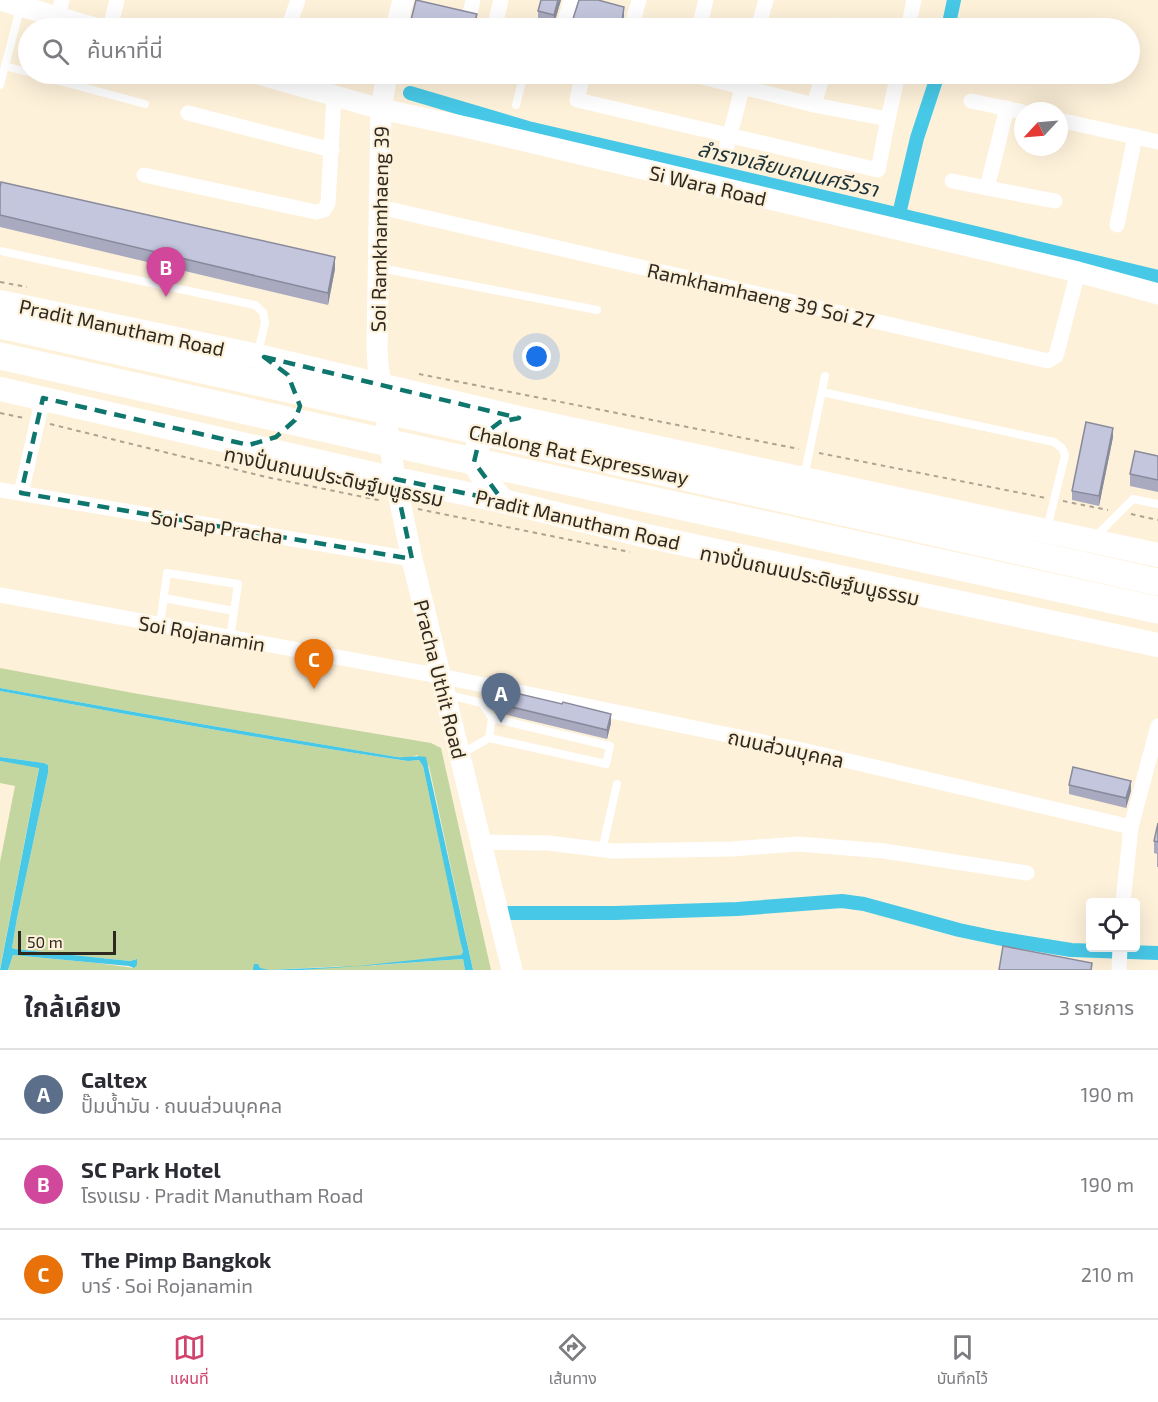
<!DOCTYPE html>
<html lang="th">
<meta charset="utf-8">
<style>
:root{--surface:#fff;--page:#f7f7f7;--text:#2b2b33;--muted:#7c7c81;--line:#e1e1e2;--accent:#d1436d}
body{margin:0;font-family:"Exo 2","Noto Sans Thai",sans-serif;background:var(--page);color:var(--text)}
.controls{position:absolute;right:18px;bottom:18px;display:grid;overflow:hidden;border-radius:6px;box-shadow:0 6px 24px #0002}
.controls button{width:54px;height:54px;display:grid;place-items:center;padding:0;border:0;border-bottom:2px solid var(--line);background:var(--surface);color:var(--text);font:30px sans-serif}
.compass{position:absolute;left:1014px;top:102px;width:54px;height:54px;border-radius:50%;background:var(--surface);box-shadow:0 6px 24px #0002;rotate:244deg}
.scale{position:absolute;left:18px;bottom:15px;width:98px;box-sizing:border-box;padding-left:6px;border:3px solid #2d2820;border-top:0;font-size:16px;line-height:21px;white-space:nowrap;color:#2d2820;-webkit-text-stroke:4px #fef1da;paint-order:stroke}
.you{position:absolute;left:537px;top:357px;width:21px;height:21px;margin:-15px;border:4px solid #fff;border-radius:50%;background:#1a73e8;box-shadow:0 0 0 9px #1a73e833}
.badge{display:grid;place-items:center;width:39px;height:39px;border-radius:50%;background:var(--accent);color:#fff;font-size:20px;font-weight:700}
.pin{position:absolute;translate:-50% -50px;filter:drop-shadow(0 2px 3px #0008)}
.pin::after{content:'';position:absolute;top:32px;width:21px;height:18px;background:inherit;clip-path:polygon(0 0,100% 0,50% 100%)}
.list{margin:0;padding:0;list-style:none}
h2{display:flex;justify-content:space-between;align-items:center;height:78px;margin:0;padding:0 24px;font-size:26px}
h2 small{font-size:20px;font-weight:400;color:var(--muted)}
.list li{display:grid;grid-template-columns:39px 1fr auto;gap:18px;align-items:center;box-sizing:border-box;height:90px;padding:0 24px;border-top:2px solid var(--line)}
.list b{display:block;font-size:22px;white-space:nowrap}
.list p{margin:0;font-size:20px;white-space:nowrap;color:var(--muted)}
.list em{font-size:20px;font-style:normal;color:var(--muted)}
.icon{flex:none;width:33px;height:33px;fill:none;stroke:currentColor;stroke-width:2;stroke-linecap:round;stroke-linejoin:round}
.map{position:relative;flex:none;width:1158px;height:970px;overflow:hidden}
.search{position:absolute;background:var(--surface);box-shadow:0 6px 24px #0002;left:18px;right:18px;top:18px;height:66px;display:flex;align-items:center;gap:15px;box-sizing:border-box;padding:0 21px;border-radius:33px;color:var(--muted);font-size:22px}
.sheet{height:348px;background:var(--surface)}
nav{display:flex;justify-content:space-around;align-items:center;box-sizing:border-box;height:84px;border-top:2px solid var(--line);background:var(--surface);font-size:16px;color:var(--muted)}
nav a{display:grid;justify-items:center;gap:3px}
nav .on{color:var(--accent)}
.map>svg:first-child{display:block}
.green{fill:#c4d69f}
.water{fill:#47c8e6}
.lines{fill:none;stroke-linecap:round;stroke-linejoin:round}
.canal{stroke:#47c8e6;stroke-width:14}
.path{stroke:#aca391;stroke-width:2;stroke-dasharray:4.5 4.5;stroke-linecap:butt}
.lane{stroke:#fff;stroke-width:8}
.street{stroke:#fff;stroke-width:15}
.secondary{stroke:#fff;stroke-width:21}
.primary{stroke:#fff;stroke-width:24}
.highway{stroke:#fff;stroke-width:27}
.wall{fill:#a9aabf}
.shaded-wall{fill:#898b9b}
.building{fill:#c4c6de;stroke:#898b9b;stroke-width:1.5}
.marked{fill:none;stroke:#0f766e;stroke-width:4.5;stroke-dasharray:12 8;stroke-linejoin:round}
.labels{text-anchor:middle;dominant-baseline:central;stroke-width:4.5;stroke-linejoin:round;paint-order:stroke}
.street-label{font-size:20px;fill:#2d2820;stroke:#fef1da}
.water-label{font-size:21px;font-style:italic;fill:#1d3338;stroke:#fef1da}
</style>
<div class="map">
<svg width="1158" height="970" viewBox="0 0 1158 970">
<rect width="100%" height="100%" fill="#fef1da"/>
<g class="green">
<polygon points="0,668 133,693 431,743 441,748 491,970 473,970 429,766 417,755 408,758 397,757 207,725 0,688"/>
<path d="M 0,691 C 136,716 271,741 408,761 L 419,760 L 423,766 L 463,952 L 461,955 L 455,957 L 364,966 L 463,959 L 465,970 L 302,970 L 346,966 L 269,970 L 260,969 L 253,970 L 8,970 L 13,955 L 97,963 L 134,968 L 136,959 L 130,961 L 15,949 L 12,948 L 17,918 L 48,773 L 48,765 L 44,763 L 0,757 Z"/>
<polygon points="0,761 39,767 0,969 0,862 15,786 0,783"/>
</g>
<g class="water">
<path d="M 0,688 L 207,725 L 397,757 C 407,758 416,755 426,757 L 473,970 L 465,970 L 463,959 L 302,970 L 253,970 L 253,969 L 254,964 L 258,964 L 260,968 L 269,970 L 358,966 L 461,955 L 463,952 L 460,940 L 423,766 L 419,760 L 408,761 C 271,741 136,716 0,691 Z"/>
<polygon points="0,757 44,763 48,765 48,773 17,918 12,948 15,949 130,961 137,959 137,965 134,968 129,966 97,963 13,955 8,970 0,970 39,768 0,761"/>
</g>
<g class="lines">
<g class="canal">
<polyline points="948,28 954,0"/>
<polyline points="410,93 528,128 867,207 1158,277"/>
<polyline points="899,214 917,138 938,74"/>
<polyline points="508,913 615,913 737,909 842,901 864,904 959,930 997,938 1071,950 1158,953"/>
</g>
<g class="path">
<polyline points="0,282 27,287"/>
<polyline points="419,374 799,449"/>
<polyline points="0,413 24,418"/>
<polyline points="50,424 266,477 383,501"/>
<polyline points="819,453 1046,498"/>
<polyline points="1063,501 1108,510"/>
<polyline points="418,509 630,552"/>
<polyline points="1131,514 1158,520"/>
</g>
<g class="lane">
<polyline points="5,66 28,72"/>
<polyline points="34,74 145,104"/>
<polyline points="0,85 20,9"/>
<polyline points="516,105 524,74"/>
<polyline points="0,251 255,305 263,312 265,323 258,353"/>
<polyline points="380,268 597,310"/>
<polyline points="822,392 1054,442 1062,448 1065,455 1047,529"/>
<polyline points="804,477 825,376"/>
<polyline points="1095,537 1133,499 1158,504"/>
<polyline points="164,598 234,611"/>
<polyline points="160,625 167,573 238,584 230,638"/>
<polyline points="449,695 482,703 492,718 489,738"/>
<polyline points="461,754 489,738 606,764 610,746 492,718"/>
<polyline points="602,850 617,784"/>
</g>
<g class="street">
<polyline points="501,0 497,16 497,21 501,25 515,28"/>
<polyline points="470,14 473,0"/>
<polyline points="57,18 62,0"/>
<polyline points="110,28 117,0"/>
<polyline points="288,28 298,0"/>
<polyline points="563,28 571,0"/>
<polyline points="631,28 639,0"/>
<polyline points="699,28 706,0"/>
<polyline points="758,28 766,0"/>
<polyline points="836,28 837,25"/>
<polyline points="908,28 914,0"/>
<polyline points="583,74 577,100 878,170 888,119"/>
<polyline points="690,74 814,105 888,119 898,74"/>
<polyline points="971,101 1023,112"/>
<polyline points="814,105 823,74"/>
<polyline points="188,113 332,150"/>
<polyline points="1059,120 1158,142"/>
<polyline points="725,153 746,74"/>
<polyline points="144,175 316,212 324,210 328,203 334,96"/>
<polyline points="952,181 987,188 1007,108"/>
<polyline points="987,188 1055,201"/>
<polyline points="380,207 1048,361 1056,356 1078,272"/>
<polyline points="1117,225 1135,136"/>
<polyline points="0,490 412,559"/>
<polyline points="21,493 43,398"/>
<polyline points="0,595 440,676 802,750 1131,827"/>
<polyline points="481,842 548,843 613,851 732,849 798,844 884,851 1027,873"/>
<polyline points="1123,902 1131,827 1158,726"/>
<polyline points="1119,970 1120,948"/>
</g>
<g class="secondary">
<polyline points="0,0 95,28"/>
<polyline points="396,28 403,0"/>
<polyline points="258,74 381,109 470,128 1078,272 1158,294"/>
<polyline points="387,74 381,109 377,347 378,365 395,479 412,559 512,970"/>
</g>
<g class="primary">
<polyline points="0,302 258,356 519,418 1158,555"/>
<polyline points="0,389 395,479 503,501 647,536 1158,645"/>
<polyline points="500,422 480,437 474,462 483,477 503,501"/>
</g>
<g class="highway">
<polyline points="0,325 1158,582"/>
<polyline points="0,356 376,440 1158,610"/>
</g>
</g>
<g class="wall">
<polygon points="541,0 561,0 554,24 538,20 538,11"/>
<polygon points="624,15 622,28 571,28 571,25"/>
<polygon points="419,74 466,74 463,84"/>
<polygon points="0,188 335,269 328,305 0,227"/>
<polygon points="1113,437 1099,506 1072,500 1072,491"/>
<polygon points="1158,456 1158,492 1130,486 1130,474"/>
<polygon points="495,703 611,723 607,739 495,712"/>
<polygon points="1069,785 1131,791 1126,808 1069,794"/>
<polygon points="1158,823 1158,867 1157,867 1157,854 1154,853 1154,841"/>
</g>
<g class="shaded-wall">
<polygon points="558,0 561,0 554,24 554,15"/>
<polygon points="624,7 624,15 622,28 621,28"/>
<polygon points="477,14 476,28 473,28"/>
<polygon points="463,74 466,74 463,84"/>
<polygon points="335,257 335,269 328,305 328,293"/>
<polygon points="1113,428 1113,437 1099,506 1099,496"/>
<polygon points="611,714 611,723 607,739 607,730"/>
<polygon points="1131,781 1131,791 1126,808 1126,798"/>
</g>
<g class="building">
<polygon points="416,0 477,14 473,28 409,28"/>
<polygon points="541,0 558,0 554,15 538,11"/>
<polygon points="579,0 598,0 624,7 621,28 586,28 571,25"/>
<polygon points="1,182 335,257 328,293 0,215 0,188"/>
<polygon points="1086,422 1113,428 1099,496 1072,491"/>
<polygon points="1135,451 1158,456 1158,480 1130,474"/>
<polygon points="498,689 562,704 563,702 611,714 607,730 495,703"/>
<polygon points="1073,767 1131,781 1126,798 1069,785"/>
<polygon points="1158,823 1158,842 1154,841"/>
<polygon points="1003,946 1092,963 1091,970 999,970"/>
</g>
<path class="marked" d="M 264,357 L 519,418 L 500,422 L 480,437 L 474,462 L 503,501 L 395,479 L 412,559 L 21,493 L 43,398 L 249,445 L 276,437 L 295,420 L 300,406 L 288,375 Z"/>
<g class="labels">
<g class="street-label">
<text transform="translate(708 185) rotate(13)">Si Wara Road</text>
<text transform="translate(379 229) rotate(-89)">Soi Ramkhamhaeng 39</text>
<text transform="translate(761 295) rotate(13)">Ramkhamhaeng 39 Soi 27</text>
<text transform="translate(122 327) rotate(12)">Pradit Manutham Road</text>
<text transform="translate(579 454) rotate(12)">Chalong Rat Expressway</text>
<text transform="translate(334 476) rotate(12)">ทางปั่นถนนประดิษฐ์มนูธรรม</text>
<text transform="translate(578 519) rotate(13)">Pradit Manutham Road</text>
<text transform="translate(217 526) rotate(9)">Soi Sap Pracha</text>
<text transform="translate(810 575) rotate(12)">ทางปั่นถนนประดิษฐ์มนูธรรม</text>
<text transform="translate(202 633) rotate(10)">Soi Rojanamin</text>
<text transform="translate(441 679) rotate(76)">Pracha Uthit Road</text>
<text transform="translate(786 748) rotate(12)">ถนนส่วนบุคคล</text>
</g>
<g class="water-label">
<text transform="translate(788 168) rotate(13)">ลำรางเลียบถนนศรีวรา</text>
</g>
</g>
</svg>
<div class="controls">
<button><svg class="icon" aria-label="locate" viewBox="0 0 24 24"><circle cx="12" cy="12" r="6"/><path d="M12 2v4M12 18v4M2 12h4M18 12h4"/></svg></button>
</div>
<svg class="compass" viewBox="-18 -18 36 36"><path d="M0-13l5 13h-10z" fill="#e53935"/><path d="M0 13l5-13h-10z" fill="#7c7c81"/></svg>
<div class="scale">50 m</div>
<div class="you"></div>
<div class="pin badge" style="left:501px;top:723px;background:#5c6f8a">A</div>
<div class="pin badge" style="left:166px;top:297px;background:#d1479c">B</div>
<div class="pin badge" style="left:314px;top:689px;background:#e8710a">C</div>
<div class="search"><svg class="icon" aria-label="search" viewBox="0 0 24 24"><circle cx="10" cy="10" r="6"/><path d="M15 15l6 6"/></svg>ค้นหาที่นี่</div>
</div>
<section class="sheet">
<h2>ใกล้เคียง<small>3 รายการ</small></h2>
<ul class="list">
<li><span class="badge" style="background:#5c6f8a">A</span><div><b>Caltex</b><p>ปั๊มน้ำมัน · ถนนส่วนบุคคล</p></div><em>190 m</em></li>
<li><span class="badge" style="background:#d1479c">B</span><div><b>SC Park Hotel</b><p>โรงแรม · Pradit Manutham Road</p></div><em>190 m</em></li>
<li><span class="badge" style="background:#e8710a">C</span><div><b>The Pimp Bangkok</b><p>บาร์ · Soi Rojanamin</p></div><em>210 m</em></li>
</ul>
</section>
<nav>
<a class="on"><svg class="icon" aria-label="map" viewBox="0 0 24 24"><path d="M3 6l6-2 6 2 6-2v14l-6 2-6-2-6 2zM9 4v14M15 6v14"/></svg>แผนที่</a>
<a><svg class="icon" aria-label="directions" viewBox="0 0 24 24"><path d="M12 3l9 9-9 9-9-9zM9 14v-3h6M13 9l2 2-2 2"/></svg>เส้นทาง</a>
<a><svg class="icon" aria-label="saved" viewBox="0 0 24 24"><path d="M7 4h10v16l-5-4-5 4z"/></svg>บันทึกไว้</a>
</nav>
